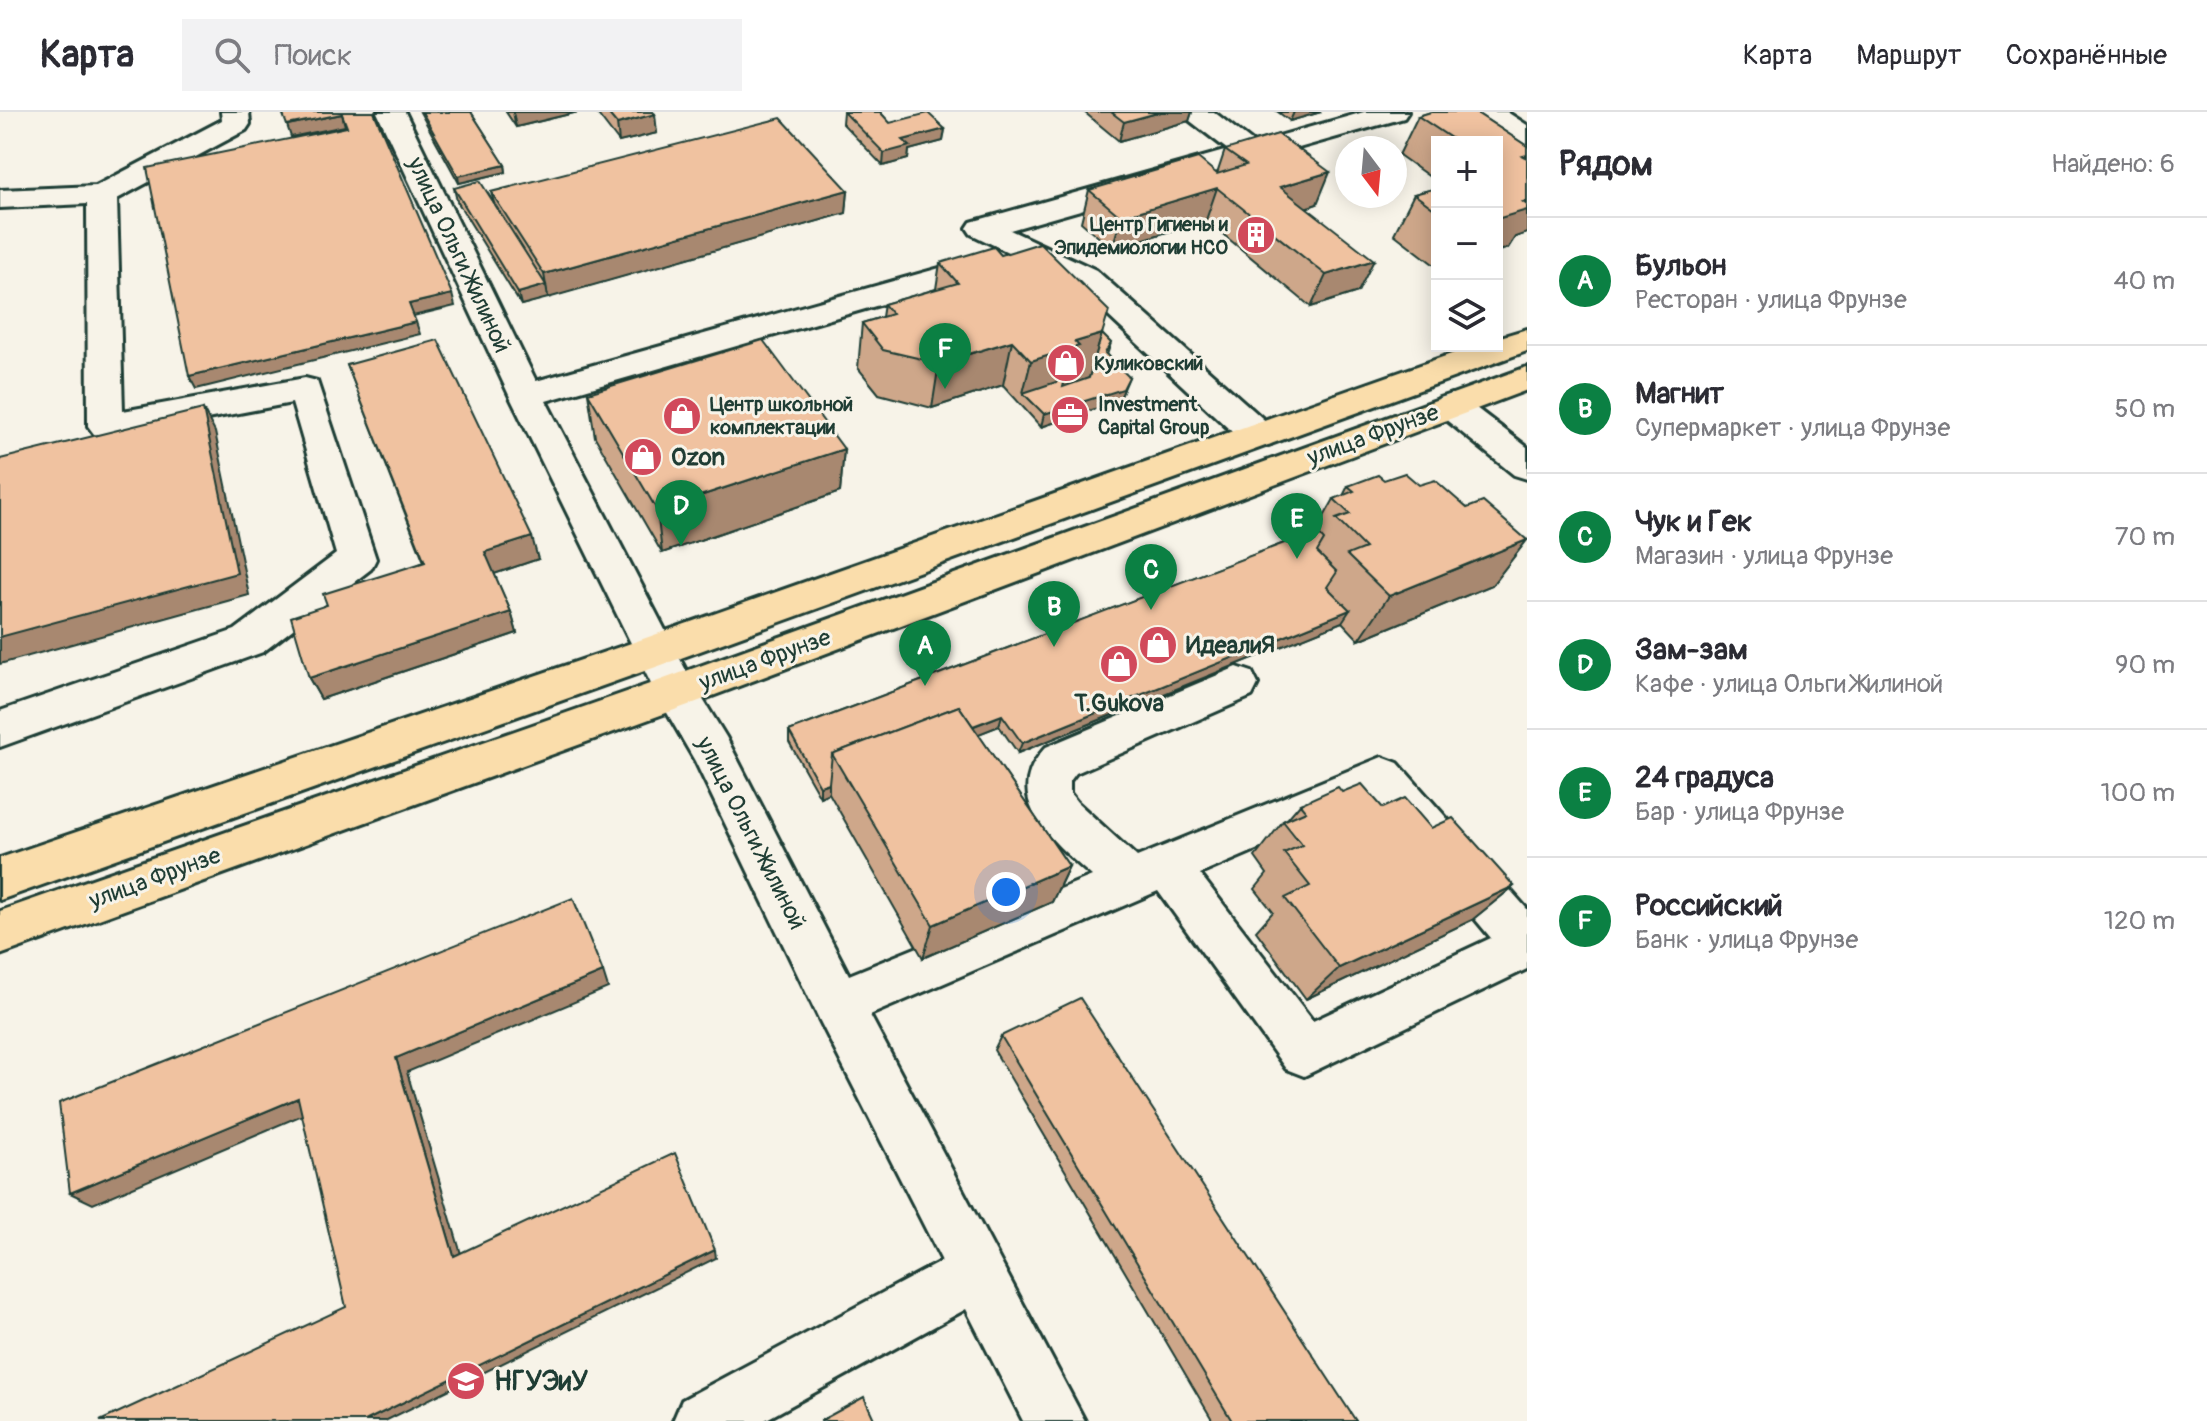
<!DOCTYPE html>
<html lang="ru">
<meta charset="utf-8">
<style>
:root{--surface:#fff;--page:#f2f2f3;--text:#2b2b33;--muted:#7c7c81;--line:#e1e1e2;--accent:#0b8043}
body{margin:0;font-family:Pangolin,sans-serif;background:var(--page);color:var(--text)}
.controls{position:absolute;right:24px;top:24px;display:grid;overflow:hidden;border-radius:0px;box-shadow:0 4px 20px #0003}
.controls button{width:72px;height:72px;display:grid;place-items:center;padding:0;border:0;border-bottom:2px solid var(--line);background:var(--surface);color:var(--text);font:40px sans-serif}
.compass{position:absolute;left:1335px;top:24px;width:72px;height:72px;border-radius:50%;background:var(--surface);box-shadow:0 4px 20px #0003;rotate:164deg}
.you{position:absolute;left:1006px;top:780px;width:28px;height:28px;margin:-20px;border:6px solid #fff;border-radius:50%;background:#1a73e8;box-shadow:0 0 0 12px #1a73e833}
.badge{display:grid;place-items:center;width:52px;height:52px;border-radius:50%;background:var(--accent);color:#fff;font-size:26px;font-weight:700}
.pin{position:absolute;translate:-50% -66px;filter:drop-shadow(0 2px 4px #0008)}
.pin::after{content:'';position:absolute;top:42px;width:28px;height:24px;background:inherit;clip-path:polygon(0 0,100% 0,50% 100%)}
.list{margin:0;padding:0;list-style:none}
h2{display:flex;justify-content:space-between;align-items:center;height:104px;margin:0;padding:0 32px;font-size:34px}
h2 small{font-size:26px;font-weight:400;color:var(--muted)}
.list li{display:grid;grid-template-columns:52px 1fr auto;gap:24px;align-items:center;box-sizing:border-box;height:128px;padding:0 32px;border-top:2px solid var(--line)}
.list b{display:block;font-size:30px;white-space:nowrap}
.list p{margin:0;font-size:26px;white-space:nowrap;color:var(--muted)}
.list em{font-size:26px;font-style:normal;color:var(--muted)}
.icon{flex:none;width:44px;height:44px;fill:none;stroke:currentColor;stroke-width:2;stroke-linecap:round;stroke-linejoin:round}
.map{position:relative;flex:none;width:1527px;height:1309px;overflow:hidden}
header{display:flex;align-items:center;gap:48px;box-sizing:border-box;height:112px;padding:0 40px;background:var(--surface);border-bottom:2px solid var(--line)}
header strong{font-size:38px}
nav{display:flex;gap:44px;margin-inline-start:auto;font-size:28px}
.search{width:560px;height:72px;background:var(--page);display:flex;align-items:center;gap:20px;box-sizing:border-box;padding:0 28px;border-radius:0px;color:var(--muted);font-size:30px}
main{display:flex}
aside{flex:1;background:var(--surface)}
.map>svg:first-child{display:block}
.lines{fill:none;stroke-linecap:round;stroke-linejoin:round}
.minor-casing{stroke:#1f3d34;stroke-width:6}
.major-casing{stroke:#1f3d34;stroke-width:6}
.minor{fill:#f7f3e8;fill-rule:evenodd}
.major{fill:#faddab;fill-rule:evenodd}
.wall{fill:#cea78a;stroke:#1f3d34;stroke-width:2}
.shaded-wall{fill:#a88870;stroke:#1f3d34;stroke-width:2}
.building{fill:#f0c2a0;stroke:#1f3d34;stroke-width:2}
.labels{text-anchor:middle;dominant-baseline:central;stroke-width:6;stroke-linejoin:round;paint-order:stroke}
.far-poi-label{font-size:20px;font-weight:bold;fill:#1f3d34;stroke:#f7f3e8;text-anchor:start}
.street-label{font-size:24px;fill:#1f3d34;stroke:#f7f3e8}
.poi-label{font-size:24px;font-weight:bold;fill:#1f3d34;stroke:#f7f3e8;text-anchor:start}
.near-poi-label{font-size:28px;font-weight:bold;fill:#1f3d34;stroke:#f7f3e8;text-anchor:start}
</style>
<header>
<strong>Карта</strong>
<div class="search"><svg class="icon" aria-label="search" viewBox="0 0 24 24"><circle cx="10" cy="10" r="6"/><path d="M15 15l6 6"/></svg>Поиск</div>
<nav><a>Карта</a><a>Маршрут</a><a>Сохранённые</a></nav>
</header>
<main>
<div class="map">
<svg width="1527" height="1309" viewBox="0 0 1527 1309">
<rect width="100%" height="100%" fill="#f7f3e8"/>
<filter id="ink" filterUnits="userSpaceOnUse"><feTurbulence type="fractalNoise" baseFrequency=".0125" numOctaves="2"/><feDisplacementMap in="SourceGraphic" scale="16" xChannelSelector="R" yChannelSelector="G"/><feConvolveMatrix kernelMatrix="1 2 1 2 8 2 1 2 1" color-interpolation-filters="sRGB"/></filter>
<g filter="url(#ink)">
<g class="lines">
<defs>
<g id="minor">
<polygon points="221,0 249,0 250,12 246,18 117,87 123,299 305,266 317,269 376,447 371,457 263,540 0,635 0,599 235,518 336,442 292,291 106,326 94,322 88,314 87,92 0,96 0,78 96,74 222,8"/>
<path d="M 377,0 L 405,0 L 536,269 L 972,147 L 1006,151 L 1011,158 L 1006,165 L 995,167 L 973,166 L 546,289 L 691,568 L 726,625 L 849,863 L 1092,764 C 1053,730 998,686 1046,635 L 1237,555 L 1252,560 L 1258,572 L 1252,584 L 1076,661 L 1070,669 L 1070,681 L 1077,690 L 1137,745 L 1382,645 L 1398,651 L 1527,797 L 1527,857 L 1304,964 L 1286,957 L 1158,779 L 870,903 L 1085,1309 L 1023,1309 L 966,1197 L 763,1309 L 673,1309 L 682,1288 L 942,1149 L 820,909 L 695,649 L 655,580 L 509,283 ZM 1375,687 L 1491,826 L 1313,909 L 1200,762 Z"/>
<polygon points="1187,0 1214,0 1254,31 1364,0 1408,0 1404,6 1010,118 1096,158 1271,314 1276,323 1271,332 1258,335 1245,332 1074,172 971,122 967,116 971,110 1228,38 1189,8"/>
<polygon points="1474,0 1507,0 1527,13 1527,33 1517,31"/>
<polygon points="1451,282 1463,286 1527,335 1527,367 1514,363 1439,302 1434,294 1439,286"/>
</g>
<g id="major">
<polygon points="1527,217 1527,239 670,550 0,788 0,746 640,528 1474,234 1497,234 1497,226"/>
<polygon points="1527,255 1527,278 691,592 0,843 0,799 661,568"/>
</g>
</defs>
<use href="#minor" class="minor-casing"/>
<use href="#major" class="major-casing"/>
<use href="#minor" class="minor"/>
<use href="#major" class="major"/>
</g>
<g class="wall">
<polygon points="420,0 471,0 505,53 506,60 459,71"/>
<polygon points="506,0 578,0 516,15"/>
<polygon points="596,0 653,0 657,21 619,30"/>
<polygon points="843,0 880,0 890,11 945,17 943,29 909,38 908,47 883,54 842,11"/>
<polygon points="1084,0 1192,0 1189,9 1119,29"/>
<polygon points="1278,0 1321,0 1290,9"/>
<polygon points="1431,0 1475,0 1527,34 1527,121 1515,125 1508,136 1497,140 1497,30 1437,30 1437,70 1399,43 1418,4"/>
<polygon points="1225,38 1317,92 1306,96 1358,180 1311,195 1206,108 1112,137 1081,110 1089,78 1217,62"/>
<polygon points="454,76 494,91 491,80 848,78 846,101 521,193 457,89"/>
<polygon points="1437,76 1437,155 1394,122 1414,82"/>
<polygon points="1001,143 1102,222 1111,231 1107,243 1124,277 1119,289 1041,315 1003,273 932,296 879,282 858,256 862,211 882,205 884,192 936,177 940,151"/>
<polygon points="347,253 538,447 494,462 511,500 517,521 321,587 309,566 327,493 424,450"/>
<polygon points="588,281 844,337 840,380 662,441 595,325"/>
<polygon points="1384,368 1419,373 1467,396 1527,428 1492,473 1359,528 1342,510 1018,641 999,614 978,622 1069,754 1052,790 923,846 829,681 820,685 789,630 789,619 1316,419 1334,387 1343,384 1348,374"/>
<polygon points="1342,680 1431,716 1514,774 1472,808 1306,887 1256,819 1273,800 1255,777 1267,762 1255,745 1283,709 1288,706 1300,692"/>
<polygon points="1001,924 1356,1309 1213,1309 994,938"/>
</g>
<g class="shaded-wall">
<polygon points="513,0 578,0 516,15"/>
<polygon points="1161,0 1192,0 1189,9 1119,29 1124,10"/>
<polygon points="1294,0 1321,0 1290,9"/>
<polygon points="342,2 345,14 291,25 287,13"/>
<polygon points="655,2 657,21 619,30 617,12"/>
<polygon points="945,17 943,29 909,38 908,47 883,54 884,41 903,28"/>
<polygon points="505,53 506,60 459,71 458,64"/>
<polygon points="1330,60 1317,92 1267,108 1280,75"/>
<polygon points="1217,76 1206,108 1112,137 1121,105"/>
<polygon points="848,78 846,101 548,186 544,162"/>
<polygon points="1527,89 1527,121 1515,125 1508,136 1497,140 1497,107 1523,90"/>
<polygon points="1374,148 1358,180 1311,195 1326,163"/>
<polygon points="546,173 548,186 521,193 518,181"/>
<polygon points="452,182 455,194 413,204 409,192"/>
<polygon points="416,210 420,222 196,277 189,264"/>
<polygon points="1102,222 1089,266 1032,290 1023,281 1031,249 1075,230"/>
<polygon points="1012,229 1003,273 932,296 939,251"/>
<polygon points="1129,265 1119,289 1041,315 1044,302"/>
<polygon points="203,297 215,320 249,483 0,552 0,525"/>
<polygon points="844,337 840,380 662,441 657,398"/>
<polygon points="532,425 538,447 491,463 485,440"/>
<polygon points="1527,428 1492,473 1359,528 1389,484"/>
<polygon points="1350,498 1342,510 1018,641 1022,631"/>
<polygon points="511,500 517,521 321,587 309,566"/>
<polygon points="1002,603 999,614 850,673 845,665"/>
<polygon points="829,671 829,681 820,685 820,674"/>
<polygon points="1069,754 1052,790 923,846 933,813"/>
<polygon points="1514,774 1472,808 1306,887 1339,856"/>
<polygon points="603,860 608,876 407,960 464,1152 454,1144 396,946"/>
<polygon points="298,986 312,999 93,1092 70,1081"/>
<polygon points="715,1138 716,1146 385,1309 365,1309"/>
</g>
<g class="building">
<polygon points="282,0 374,0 452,182 409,192 416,210 189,264 147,56 347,15 342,2 287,13"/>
<polygon points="422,0 471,0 505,53 458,64"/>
<polygon points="607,0 653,0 655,2 617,12"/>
<polygon points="844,0 880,0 890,11 928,1 945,17 903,28 910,34 884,41"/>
<polygon points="1111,0 1161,0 1124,10"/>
<polygon points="1431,0 1475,0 1527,34 1527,43 1523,44 1527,46 1527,89 1523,90 1527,93 1527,98 1497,107 1497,30 1457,30 1418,4"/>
<polygon points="781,6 848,78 544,162 491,80"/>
<polygon points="1278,22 1330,60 1280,75 1374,148 1326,163 1217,76 1121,105 1089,78 1198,46 1217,62 1246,53 1225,38"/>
<polygon points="480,69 546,173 518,181 454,76"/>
<polygon points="1437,76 1437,99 1414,82"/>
<polygon points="1040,131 1109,199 1102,222 1075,230 1079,234 1031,249 1012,229 939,251 883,238 862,211 892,202 884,192 958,171 940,151 994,135 1001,143"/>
<polygon points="1102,222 1111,231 1105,241 1129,265 1123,277 1044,302 1023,281 1065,267 1063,275 1089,266"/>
<polygon points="438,228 532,425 485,440 511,500 309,566 291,505 327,493 323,482 425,450 347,253"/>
<polygon points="763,228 844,337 657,398 588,281"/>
<polygon points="203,297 237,461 0,525 0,347"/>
<polygon points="1405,361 1419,373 1435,368 1467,396 1483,390 1527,428 1389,484 1347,443 1365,436 1336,407 1350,402 1334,387 1354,379 1348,374 1378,363 1384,368"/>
<polygon points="1316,419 1324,428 1317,440 1337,460 1327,475 1350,498 1022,631 1002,603 973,614 959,594 832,642 829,671 820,674 789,619"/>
<polygon points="959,594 1069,754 933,813 832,642"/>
<polygon points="1362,672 1383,696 1405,686 1431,716 1453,706 1514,774 1339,856 1285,786 1310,774 1284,741 1302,733 1283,709 1306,699 1300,692 1338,675 1342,680"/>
<polygon points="573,786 603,860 396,946 454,1144 675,1041 715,1138 365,1309 100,1309 346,1195 298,986 70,1081 59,991"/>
<polygon points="1080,886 1356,1309 1232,1309 1001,924"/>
<polygon points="864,1285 875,1309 820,1309"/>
</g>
</g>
<defs>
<symbol id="building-disc" viewBox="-11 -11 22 22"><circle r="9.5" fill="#d1495b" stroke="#f7f3e8"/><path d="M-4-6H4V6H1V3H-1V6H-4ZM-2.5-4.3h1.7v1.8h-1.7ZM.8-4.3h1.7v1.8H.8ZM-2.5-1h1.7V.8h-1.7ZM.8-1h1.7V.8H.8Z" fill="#fff"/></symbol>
<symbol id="shop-disc" viewBox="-11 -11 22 22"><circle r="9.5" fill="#d1495b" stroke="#f7f3e8"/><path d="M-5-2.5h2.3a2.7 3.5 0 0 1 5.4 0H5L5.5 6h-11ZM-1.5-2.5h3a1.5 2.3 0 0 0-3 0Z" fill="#fff"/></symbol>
<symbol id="office-disc" viewBox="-11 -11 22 22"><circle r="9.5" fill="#d1495b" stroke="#f7f3e8"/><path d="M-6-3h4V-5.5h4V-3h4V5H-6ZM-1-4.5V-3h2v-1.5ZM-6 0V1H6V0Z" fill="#fff"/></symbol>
<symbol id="university-disc" viewBox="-11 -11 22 22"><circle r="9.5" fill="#d1495b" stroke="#f7f3e8"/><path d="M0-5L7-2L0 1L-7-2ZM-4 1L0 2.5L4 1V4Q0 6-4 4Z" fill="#fff"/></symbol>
</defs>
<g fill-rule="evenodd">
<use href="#building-disc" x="1234" y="101" width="44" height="44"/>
<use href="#shop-disc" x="1044" y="229" width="44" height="44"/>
<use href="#office-disc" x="1048" y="281" width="44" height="44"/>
<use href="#shop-disc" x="660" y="282" width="44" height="44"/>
<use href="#shop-disc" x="621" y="323" width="44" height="44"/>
<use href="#shop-disc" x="1136" y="511" width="44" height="44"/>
<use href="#shop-disc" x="1097" y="530" width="44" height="44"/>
<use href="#university-disc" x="444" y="1247" width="44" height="44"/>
</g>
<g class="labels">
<g class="far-poi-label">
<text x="1228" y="112" text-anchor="end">Центр Гигиены и<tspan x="1228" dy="23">Эпидемиологии НСО</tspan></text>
<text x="1094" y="251">Куликовский</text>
<text x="710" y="292">Центр школьной<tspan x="710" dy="23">комплектации</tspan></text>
<text x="1098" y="292">Investment<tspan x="1098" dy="23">Capital Group</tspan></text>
</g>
<g class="street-label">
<text transform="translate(459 143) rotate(65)">улица Ольги Жилиной</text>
<text transform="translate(1373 323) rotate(-20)">улица Фрунзе</text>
<text transform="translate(765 548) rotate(-20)">улица Фрунзе</text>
<text transform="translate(751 721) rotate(63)">улица Ольги Жилиной</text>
<text transform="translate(155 766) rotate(-20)">улица Фрунзе</text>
</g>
<g class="poi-label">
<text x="671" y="345">Ozon</text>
<text x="1186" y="533">ИдеалиЯ</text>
<text x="1119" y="591" text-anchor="middle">T.Gukova</text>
</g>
<g class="near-poi-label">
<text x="494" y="1269">НГУЭиУ</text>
</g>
</g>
</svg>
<div class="controls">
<button>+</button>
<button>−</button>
<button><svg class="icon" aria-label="layers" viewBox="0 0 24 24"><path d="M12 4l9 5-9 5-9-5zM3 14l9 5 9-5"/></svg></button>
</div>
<svg class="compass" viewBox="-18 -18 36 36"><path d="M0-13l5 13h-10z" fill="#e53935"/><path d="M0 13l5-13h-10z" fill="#7c7c81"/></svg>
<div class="you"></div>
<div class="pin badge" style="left:925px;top:574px">A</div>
<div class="pin badge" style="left:1054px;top:535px">B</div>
<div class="pin badge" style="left:1151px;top:498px">C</div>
<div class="pin badge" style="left:681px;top:434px">D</div>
<div class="pin badge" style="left:1297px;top:447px">E</div>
<div class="pin badge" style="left:945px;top:277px">F</div>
</div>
<aside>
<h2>Рядом<small>Найдено: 6</small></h2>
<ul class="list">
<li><span class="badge">A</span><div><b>Бульон</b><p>Ресторан · улица Фрунзе</p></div><em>40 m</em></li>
<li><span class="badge">B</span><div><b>Магнит</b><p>Супермаркет · улица Фрунзе</p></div><em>50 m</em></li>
<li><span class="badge">C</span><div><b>Чук и Гек</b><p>Магазин · улица Фрунзе</p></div><em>70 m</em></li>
<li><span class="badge">D</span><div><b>Зам-зам</b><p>Кафе · улица Ольги Жилиной</p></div><em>90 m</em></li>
<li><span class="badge">E</span><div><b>24 градуса</b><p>Бар · улица Фрунзе</p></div><em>100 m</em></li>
<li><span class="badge">F</span><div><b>Российский</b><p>Банк · улица Фрунзе</p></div><em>120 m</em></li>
</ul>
</aside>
</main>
